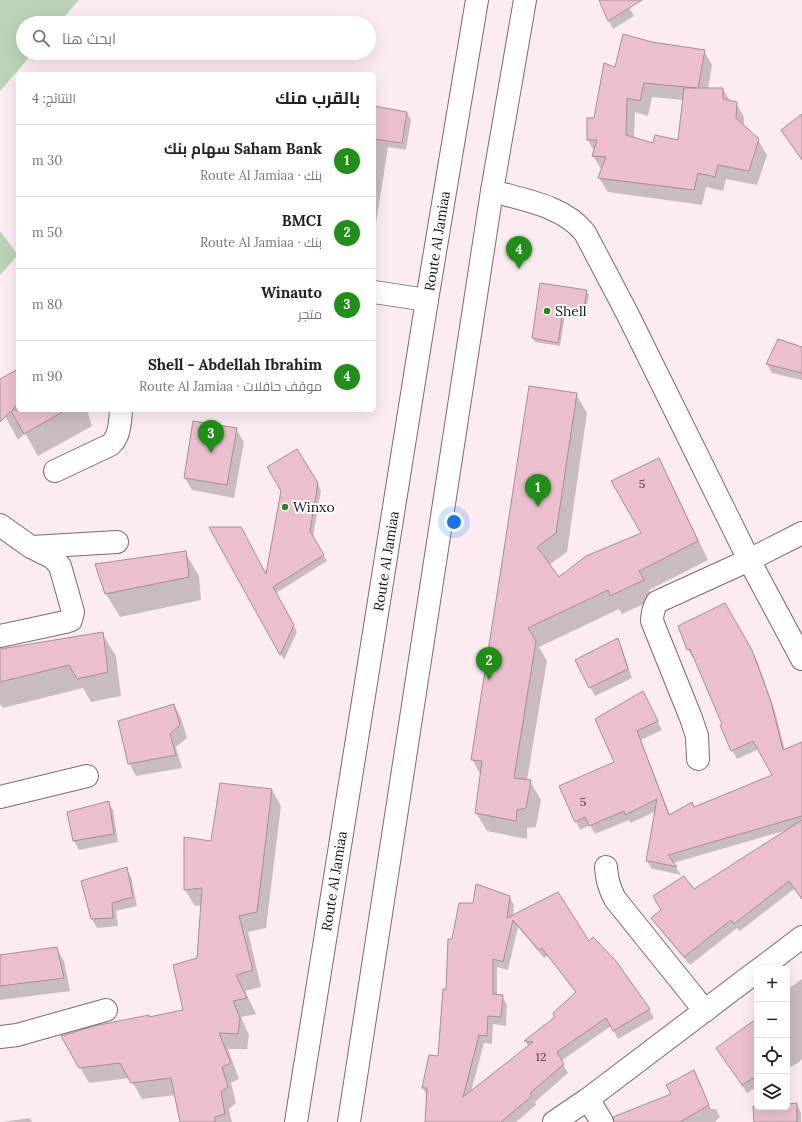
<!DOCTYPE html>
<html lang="ar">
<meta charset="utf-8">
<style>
:root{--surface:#fff;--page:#f6f6f6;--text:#222;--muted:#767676;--line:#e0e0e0;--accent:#1f8f17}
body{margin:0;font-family:Lora,Cairo,serif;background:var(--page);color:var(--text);direction:rtl}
.controls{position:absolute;right:12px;bottom:12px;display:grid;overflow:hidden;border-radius:6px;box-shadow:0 4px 16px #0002}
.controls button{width:36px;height:36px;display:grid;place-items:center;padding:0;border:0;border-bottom:1px solid var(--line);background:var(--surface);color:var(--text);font:20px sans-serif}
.you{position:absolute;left:454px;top:522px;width:14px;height:14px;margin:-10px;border:3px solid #fff;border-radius:50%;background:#1a73e8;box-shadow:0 0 0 6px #1a73e833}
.badge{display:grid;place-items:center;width:26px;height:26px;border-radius:50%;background:var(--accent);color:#fff;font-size:13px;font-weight:700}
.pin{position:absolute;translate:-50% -33px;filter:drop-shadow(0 1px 2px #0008)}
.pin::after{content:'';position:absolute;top:21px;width:14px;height:12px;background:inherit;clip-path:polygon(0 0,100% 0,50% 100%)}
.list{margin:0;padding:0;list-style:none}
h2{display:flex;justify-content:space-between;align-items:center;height:52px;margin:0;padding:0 16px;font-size:17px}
h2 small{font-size:13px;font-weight:400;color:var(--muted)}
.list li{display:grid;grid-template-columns:26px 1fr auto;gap:12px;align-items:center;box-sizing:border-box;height:72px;padding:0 16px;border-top:1px solid var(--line)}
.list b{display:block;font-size:15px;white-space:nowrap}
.list p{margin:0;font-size:13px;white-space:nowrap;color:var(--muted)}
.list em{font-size:13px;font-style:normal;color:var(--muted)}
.icon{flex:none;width:22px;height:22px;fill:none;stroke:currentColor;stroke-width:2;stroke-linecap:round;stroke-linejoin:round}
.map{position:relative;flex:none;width:802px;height:1122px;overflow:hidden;direction:ltr}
.search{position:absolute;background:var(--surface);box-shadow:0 4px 16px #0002;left:16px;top:16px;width:360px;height:44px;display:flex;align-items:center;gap:10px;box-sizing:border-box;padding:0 14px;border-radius:22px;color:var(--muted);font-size:15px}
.panel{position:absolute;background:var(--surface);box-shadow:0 4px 16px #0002;left:16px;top:72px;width:360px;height:340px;border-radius:6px;direction:rtl}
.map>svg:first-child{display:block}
.green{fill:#bad3b7}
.shadow{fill:#0003;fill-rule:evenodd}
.building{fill:#ebbfce;stroke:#a68e96;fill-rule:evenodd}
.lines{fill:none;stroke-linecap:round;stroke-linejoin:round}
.minor-casing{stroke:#7f6870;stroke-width:24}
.major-casing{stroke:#7f6870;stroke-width:24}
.minor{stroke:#fff;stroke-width:22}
.major{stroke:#fff;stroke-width:22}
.poi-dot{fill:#1f8f17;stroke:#fefefe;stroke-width:1.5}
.labels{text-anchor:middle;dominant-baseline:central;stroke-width:4;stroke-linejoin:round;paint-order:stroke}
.number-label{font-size:12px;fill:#4d3c42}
.street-label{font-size:14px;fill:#181013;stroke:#fefefe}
.poi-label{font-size:14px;fill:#181013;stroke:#fefefe;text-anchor:start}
</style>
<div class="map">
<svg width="802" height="1122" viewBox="0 0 802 1122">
<rect width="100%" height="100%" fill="#fcecf1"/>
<g class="green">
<polygon points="0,0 79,0 59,23 23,23 23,53 33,53 0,91"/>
<polygon points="0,231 18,255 0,275"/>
</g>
<g class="shadow">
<polygon points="600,0 625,0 634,16 613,29 609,21"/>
<path d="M 652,43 L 704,51 L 712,65 L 708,89 L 723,89 L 730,101 L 736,103 L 744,117 L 744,127 L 758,140 L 767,155 L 757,185 L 726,179 L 723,191 L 706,187 L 702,205 L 608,192 L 599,178 L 602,171 L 593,156 L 594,151 L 588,140 L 595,119 L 616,68 ZM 652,97 L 683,100 L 679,142 L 654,144 L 634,138 L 635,112 L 648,116 Z"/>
<polygon points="374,107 407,113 411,120 406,150 388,147 374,237"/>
<polygon points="541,284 586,291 589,295 585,318 565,315 560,346 535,342 533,338"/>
<polygon points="778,340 802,348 802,380 772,373 767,364"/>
<polygon points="18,370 18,410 87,410 92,426 38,456 25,433 18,440 0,407 0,380"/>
<polygon points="576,394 587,413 567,552 549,565 559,579 643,533 658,460 669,478 708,560 649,590 654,599 622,614 619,609 539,647 547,661 527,780 530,781 541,800 536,827 527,828 527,839 487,831 476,813 481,776 472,759"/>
<polygon points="236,429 244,442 234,498 192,490 185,478"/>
<polygon points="297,450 321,490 313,537 327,561 276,593 297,632 284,660 211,528 267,576"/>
<polygon points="185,552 199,576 201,600 120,617 106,594 96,565"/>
<polygon points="725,605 757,660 775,711 785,750 802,746 802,900 794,889 740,931 737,928 690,965 657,926 652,918 787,830 673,863 681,875 654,869 652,869 647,861 656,811 631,823 629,820 595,834 590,825 580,830 576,821 615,763 647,701 662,730 641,740 670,815 692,803 694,807 773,775 759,749 737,759 732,750 723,724 695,657 693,658 688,650 679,627"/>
<polygon points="102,633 116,656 121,696 91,702 83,688 3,708 0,704 0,650"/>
<polygon points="618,639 622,648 632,678 595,696 576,661"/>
<polygon points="174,705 181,718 187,738 176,747 182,768 136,776 129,763"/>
<polygon points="272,790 281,806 266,928 248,932 261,987 245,991 256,1014 241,1017 249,1035 247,1049 228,1049 239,1079 231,1083 236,1103 229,1109 232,1122 181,1122 176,1095 142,1099 130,1078 89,1083 80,1067 149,1018 184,1011 198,959 202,905 195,906 185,890 185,838 212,842"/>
<polygon points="108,802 113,810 118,842 79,850 74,841 68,812"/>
<polygon points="126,869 131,877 137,906 116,911 118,926 97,928 92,919 82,882"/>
<path d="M 509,896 L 514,905 L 513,916 L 589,942 L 649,1009 L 654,1018 L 618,1039 L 611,1026 L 561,1061 L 568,1073 L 535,1102 L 536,1105 L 516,1122 L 426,1122 L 427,1096 L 423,1088 L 438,1057 L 453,940 L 474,904 ZM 518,927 L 544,958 L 548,956 L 576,993 L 557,1018 L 525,1041 L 529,1047 L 471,1092 L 484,1043 L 492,1044 L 493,1024 L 506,1026 L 507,1005 L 502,996 L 497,996 L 497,967 L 508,970 Z"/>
<polygon points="56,948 64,961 70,991 0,1000 0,956"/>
<polygon points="802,979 802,1059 798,1063 787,1069 787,990"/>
<polygon points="757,1019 757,1087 747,1093 718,1049"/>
<polygon points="694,1071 699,1080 711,1109 716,1109 720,1117 715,1122 633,1122 672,1095"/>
<polygon points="797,1104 801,1113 801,1122 755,1122 757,1107 787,1107 787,1105"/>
<polygon points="30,1118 32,1122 2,1122"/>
</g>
<g class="building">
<polygon points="599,0 642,0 608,21"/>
<path d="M 623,34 L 652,42 L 705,50 L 698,88 L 723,88 L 723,99 L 737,102 L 736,118 L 759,139 L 749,171 L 718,165 L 715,177 L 698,173 L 694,190 L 598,178 L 606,157 L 592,156 L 597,140 L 587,140 L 587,118 L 594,118 L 604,63 L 615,67 ZM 644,83 L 697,88 L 684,88 L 678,140 L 655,135 L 653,143 L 626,135 L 627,98 L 640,101 Z"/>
<polygon points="374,106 407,112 402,143 374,139"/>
<polygon points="802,114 802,160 781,130"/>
<polygon points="540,283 587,290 583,314 563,311 558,343 532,338"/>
<polygon points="778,339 802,347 802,373 766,364"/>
<polygon points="18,369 18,403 12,410 66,410 24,434 11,411 0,422 0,379"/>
<polygon points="529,386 577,393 556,533 537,547 559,577 586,556 641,533 611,481 659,458 698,541 639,571 644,580 610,596 608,590 528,628 536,641 514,778 531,780 526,808 517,810 516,821 475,813 482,761 471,760 501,569"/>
<polygon points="193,421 237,428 227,485 184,478"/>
<polygon points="297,449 318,483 310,531 324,555 273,587 294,625 280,655 209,527 241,527 266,574 281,491 267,467"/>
<polygon points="186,551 189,577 105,594 95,564"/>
<polygon points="725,603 752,650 771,702 783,750 802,742 802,816 668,855 677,867 649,861 646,861 657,799 625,815 624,811 589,826 585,817 575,822 559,786 614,762 595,719 643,691 658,721 637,731 669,815 692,802 694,807 772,775 753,741 731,751 720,725 722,724 690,649 687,650 678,626"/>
<polygon points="103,632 108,672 77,679 69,665 0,682 0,649"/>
<polygon points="618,638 628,669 589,688 575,660"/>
<polygon points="174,704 180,725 170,734 176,755 128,764 118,721"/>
<polygon points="220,783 272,789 257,912 239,916 253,970 236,975 247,998 233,1001 240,1018 238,1034 219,1033 231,1063 222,1067 228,1087 221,1092 225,1114 215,1117 215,1122 180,1122 171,1078 131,1083 120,1063 79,1068 61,1036 94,1026 149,1015 149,1017 183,1010 173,965 197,958 202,888 184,890 184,837 211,841"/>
<polygon points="109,801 114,834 73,841 67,812"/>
<polygon points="802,820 802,899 789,881 734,924 731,920 684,957 651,918 661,910 653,896 684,876 694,889"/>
<polygon points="127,867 133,897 112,903 113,918 91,919 81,881"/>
<path d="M 476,884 L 510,896 L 507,918 L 558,892 L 589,941 L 593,937 L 616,961 L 650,1009 L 613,1031 L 606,1018 L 557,1052 L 564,1064 L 530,1093 L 532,1096 L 501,1122 L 425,1122 L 427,1088 L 422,1088 L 429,1055 L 438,1056 L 443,989 L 446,989 L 448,939 L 452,939 L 459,903 L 473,903 ZM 513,920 L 539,950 L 542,948 L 576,992 L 553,1013 L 555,1017 L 524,1041 L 533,1042 L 463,1097 L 479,1035 L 487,1036 L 488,1016 L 501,1017 L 503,995 L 493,994 L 493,959 L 503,962 Z"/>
<polygon points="57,947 64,978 0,986 0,955"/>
<polygon points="753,1021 757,1026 757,1076 742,1085 716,1048"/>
<polygon points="694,1070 709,1105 680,1122 614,1122 613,1117 671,1094 666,1085"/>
<polygon points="797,1103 797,1122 754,1122 753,1106 757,1106 757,1107 787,1107 787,1104"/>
</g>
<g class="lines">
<defs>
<g id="minor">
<path d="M 492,191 C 524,200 564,206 585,233 L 627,313 L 749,560 L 802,659"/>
<polyline points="374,292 427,300"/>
<path d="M 55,471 L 110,445 C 120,437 120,422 121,410"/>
<polyline points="0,525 31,547 53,558 60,566 73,612 71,620 65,622 0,636"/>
<polyline points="32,547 117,542"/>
<path d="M 698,759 L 697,736 L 691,718 L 652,621 C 652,614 653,609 657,602 L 749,560 L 802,533"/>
<polyline points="0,797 87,776"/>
<path d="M 606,867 C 607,880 609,887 615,899 L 705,1011"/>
<polyline points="760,969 802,937"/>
<polyline points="0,1037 17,1035 106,1010"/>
<polyline points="588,1099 602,1122"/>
<polyline points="554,1122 588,1099 757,971"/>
</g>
<g id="major">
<polyline points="296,1122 427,300 477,0"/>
<polyline points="349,1122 492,191 525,0"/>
</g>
</defs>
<use href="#minor" class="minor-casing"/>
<use href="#major" class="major-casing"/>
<use href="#minor" class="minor"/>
<use href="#major" class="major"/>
</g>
<g class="poi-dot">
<circle cx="547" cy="311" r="4"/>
<circle cx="285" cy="507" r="4"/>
</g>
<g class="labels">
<g class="number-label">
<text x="642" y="483">5</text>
<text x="583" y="801">5</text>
<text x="541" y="1056">12</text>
</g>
<g class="street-label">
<text transform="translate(437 241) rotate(-81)">Route Al Jamiaa</text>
<text transform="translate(386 561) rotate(-81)">Route Al Jamiaa</text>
<text transform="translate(334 881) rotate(-81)">Route Al Jamiaa</text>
</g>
<g class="poi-label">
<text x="555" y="311">Shell</text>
<text x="293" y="507">Winxo</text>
</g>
</g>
</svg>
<div class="controls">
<button>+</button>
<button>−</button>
<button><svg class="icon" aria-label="locate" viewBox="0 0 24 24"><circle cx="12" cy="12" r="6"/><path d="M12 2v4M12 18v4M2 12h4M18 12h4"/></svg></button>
<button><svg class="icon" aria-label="layers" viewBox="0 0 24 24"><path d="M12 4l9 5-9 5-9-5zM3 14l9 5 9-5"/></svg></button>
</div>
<div class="you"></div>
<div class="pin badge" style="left:538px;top:507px">1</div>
<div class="pin badge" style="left:489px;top:680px">2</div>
<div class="pin badge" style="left:211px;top:453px">3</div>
<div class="pin badge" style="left:519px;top:269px">4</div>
<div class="search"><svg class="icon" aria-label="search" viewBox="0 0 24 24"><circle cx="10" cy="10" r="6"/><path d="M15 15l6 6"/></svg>ابحث هنا</div>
<section class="panel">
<h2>بالقرب منك<small>النتائج: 4</small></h2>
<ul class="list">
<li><span class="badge">1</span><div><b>Saham Bank سهام بنك</b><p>بنك · Route Al Jamiaa</p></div><em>30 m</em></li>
<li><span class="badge">2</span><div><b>BMCI</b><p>بنك · Route Al Jamiaa</p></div><em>50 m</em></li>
<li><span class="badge">3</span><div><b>Winauto</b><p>متجر</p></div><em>80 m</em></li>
<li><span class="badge">4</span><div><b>Shell - Abdellah Ibrahim</b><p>موقف حافلات · Route Al Jamiaa</p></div><em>90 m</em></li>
</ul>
</section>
</div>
